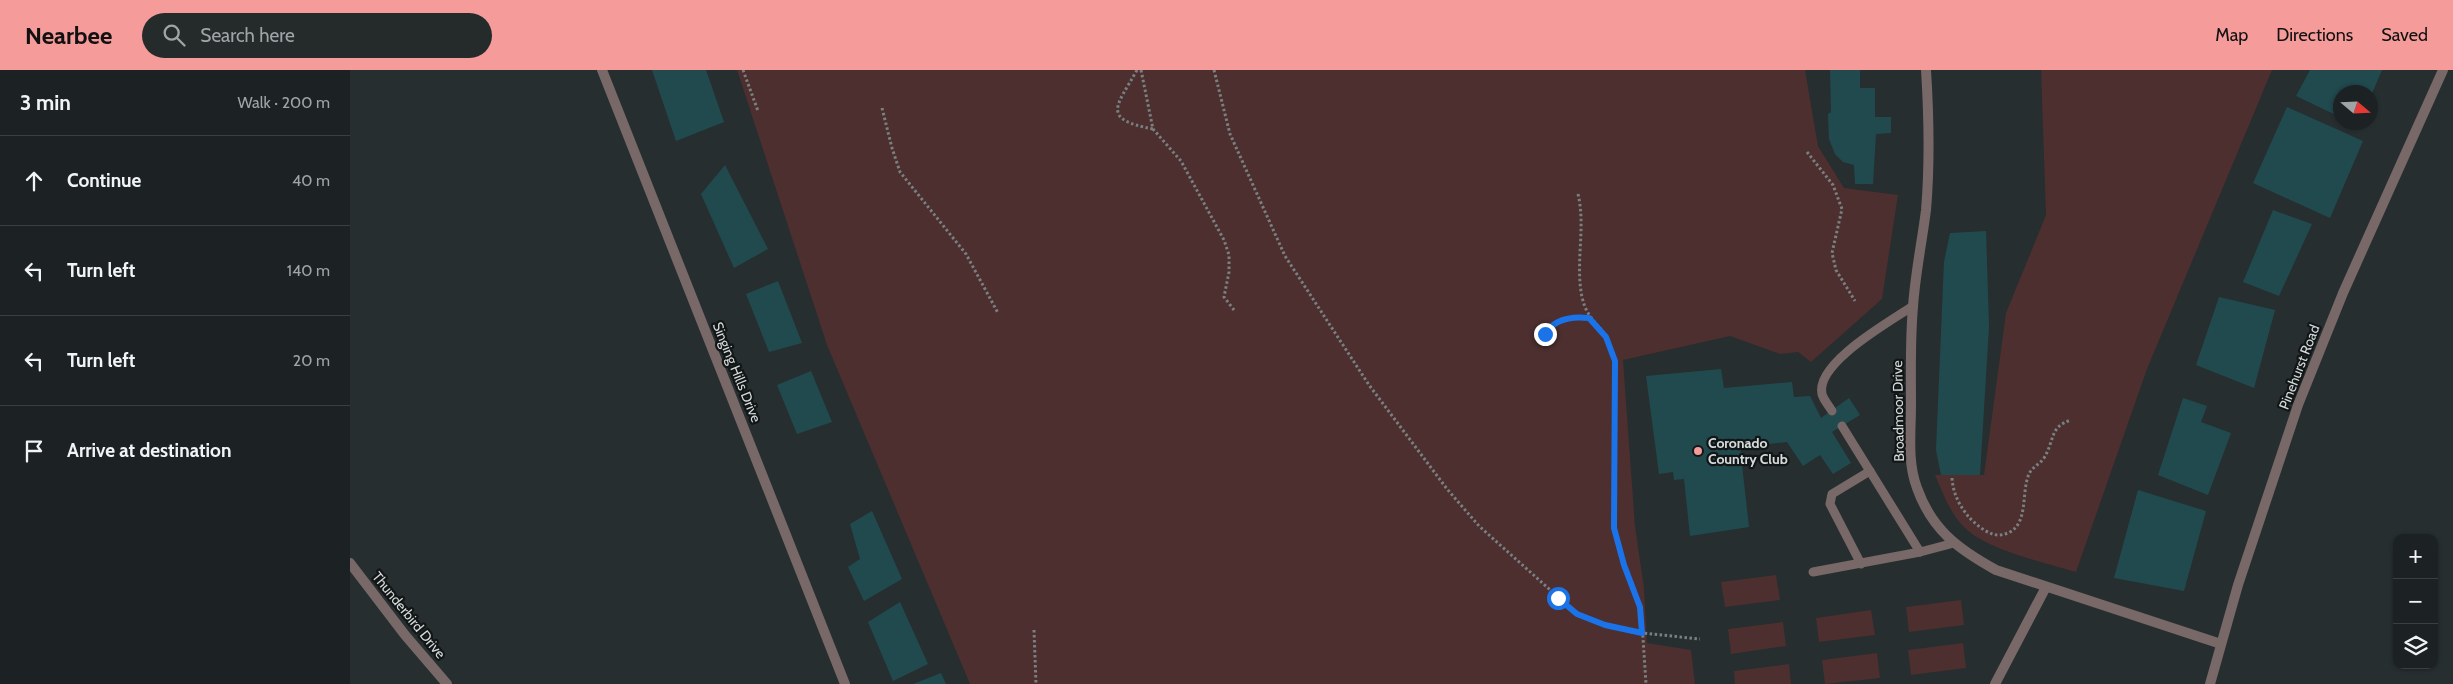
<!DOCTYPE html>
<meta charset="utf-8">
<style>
:root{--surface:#1c2223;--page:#252a2b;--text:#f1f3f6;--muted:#a0a4a6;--line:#3a3f41;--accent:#f59b9a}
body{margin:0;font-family:Cabin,sans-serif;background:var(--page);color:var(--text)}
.controls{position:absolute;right:15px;bottom:15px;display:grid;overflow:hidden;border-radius:10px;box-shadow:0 1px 4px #0004}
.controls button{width:45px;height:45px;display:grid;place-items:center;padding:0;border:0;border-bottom:1px solid var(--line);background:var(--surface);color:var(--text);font:25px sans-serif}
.compass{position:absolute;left:1983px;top:15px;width:45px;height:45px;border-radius:50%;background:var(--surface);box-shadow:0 1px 4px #0004;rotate:109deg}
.stop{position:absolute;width:15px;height:15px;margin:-11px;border:4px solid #1a73e8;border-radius:50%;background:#fff}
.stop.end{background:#1a73e8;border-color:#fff;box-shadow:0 1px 5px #0008}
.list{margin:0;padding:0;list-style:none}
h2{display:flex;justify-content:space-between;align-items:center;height:65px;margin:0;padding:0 20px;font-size:21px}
h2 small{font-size:16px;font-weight:400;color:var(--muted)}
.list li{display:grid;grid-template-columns:32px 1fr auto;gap:15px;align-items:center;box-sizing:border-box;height:90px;padding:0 20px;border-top:1px solid var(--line)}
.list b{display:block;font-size:19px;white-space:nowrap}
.list em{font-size:16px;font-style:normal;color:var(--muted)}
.icon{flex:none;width:28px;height:28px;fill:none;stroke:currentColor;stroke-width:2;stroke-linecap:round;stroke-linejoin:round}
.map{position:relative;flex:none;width:2103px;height:614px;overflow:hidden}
header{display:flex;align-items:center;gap:30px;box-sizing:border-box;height:70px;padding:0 25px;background:var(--accent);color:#111}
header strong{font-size:24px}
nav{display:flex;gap:28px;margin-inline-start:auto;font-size:18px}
.search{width:350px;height:45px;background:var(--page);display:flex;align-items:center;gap:12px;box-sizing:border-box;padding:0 18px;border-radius:28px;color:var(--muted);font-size:19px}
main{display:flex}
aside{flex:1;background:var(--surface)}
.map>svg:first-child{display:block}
.green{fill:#4c2f2e}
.building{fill:#214a4f}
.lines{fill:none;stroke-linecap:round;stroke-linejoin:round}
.path{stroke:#7a8081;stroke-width:3;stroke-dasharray:2.5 2.5;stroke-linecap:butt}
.service{stroke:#786867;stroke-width:9}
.minor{stroke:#786867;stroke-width:10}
.tertiary{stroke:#786867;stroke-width:10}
.route{stroke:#1a73e8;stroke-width:6}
.poi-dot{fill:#f59b9a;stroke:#121616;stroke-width:2}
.labels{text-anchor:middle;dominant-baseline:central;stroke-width:4.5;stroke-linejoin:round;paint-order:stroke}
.street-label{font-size:14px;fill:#d5dadb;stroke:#121616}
.poi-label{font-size:14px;font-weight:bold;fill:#d5dadb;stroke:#121616;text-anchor:start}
</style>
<header>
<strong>Nearbee</strong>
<div class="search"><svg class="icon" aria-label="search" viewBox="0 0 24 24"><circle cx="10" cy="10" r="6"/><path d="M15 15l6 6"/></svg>Search here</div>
<nav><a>Map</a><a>Directions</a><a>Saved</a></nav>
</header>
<main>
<aside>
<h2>3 min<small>Walk · 200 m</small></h2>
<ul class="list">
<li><svg class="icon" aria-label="ahead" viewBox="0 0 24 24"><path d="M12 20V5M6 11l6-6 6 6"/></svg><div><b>Continue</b></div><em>40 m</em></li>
<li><svg class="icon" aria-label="left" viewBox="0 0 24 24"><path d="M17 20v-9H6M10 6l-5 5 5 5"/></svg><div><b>Turn left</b></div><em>140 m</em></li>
<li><svg class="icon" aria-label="left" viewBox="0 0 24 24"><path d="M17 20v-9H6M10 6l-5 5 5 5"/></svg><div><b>Turn left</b></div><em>20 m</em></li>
<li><svg class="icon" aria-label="arrive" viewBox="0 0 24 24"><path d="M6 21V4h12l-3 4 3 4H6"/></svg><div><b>Arrive at destination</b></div></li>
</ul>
</aside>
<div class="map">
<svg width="2103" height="614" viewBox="0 0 2103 614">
<rect width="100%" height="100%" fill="#262e2f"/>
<g class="green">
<polygon points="387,0 1455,0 1468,76 1494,118 1548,125 1532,229 1461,292 1448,282 1430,284 1380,266 1273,290 1285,456 1294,518 1297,573 1341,580 1345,614 620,614 477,275"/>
<path d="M 1691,0 L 1922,0 L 1797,299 L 1726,502 C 1694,492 1639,481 1615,458 C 1600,444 1593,423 1585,405 L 1634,405 L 1656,243 L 1696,145 Z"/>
<polygon points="1426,505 1430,530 1375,537 1371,512"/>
<polygon points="1611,530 1614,555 1559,562 1556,537"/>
<polygon points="1521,540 1525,565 1469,572 1466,548"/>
<polygon points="1433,552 1436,576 1381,584 1378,559"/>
<polygon points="1613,573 1616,598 1561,605 1558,580"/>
<polygon points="1527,583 1530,608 1475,614 1472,590"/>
<polygon points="1439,594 1441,614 1385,614 1384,601"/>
</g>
<g class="building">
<polygon points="302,0 356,0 374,52 326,71"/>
<polygon points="1480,0 1510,0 1510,18 1525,18 1525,47 1541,47 1541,63 1526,64 1523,114 1505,114 1504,95 1493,92 1485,84 1479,69 1478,44 1481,42"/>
<polygon points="1960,0 2032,0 2020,28 2020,22 1990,22 1990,47 1946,26"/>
<polygon points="1937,37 2013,71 1980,148 1903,113"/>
<polygon points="375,95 418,179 384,198 351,124"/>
<polygon points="1923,140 1962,154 1929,226 1893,212"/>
<polygon points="1636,161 1639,257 1630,405 1591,405 1586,380 1594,192 1600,163"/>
<polygon points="428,211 452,273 419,282 396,224"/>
<polygon points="1869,227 1925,240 1904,318 1846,295"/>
<polygon points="1371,299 1374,318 1442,312 1444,327 1460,326 1471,348 1499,328 1510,345 1482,362 1501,393 1483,404 1470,385 1453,396 1437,372 1390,377 1399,457 1340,466 1334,409 1324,410 1323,402 1309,404 1296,306"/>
<polygon points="461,301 482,352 447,364 427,315"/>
<polygon points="1833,328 1857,336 1851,352 1881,363 1858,425 1808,405"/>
<polygon points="1788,420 1856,441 1834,521 1764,508"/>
<polygon points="522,441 552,509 514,531 498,497 510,489 500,454"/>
<polygon points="550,532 578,594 543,611 518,552"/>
<polygon points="591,603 596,614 563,614"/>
</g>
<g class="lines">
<g class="path">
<polyline points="393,0 408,41"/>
<path d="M 787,0 C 767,36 750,49 803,59"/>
<polyline points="791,0 803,59 831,91 874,170 879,185 879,202 874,227 884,240"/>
<polyline points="864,0 880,64 935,186 1019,315 1097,419 1129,456 1227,544 1255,555 1292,563 1350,569"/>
<polyline points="532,38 542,78 550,102 616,184 648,243"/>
<polyline points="1457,82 1483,115 1492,139 1482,183 1486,200 1505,231"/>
<path d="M 1228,124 C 1236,157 1225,193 1232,227 C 1237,249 1246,250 1255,266 C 1260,274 1262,283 1265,291 L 1264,458 L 1274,495 L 1291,537 L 1296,614"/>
<path d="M 1195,264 C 1205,248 1222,246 1239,248"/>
<path d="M 1602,408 C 1603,423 1609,435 1618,446 C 1625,454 1639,466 1650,465 C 1681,461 1670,424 1679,404 C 1682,397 1690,394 1694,388 C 1705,370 1699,357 1721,350"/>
<polyline points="684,560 686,614"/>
</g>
<g class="service">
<path d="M 1482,341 C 1479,336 1473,329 1472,324 C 1465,293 1541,251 1563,236"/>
<polyline points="1492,356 1570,482 1604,473"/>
<polyline points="1511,494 1480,434 1482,424 1520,401"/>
<polyline points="1463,502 1570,482"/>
</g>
<g class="minor">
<polyline points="252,0 495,614"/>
<path d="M 1576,0 C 1579,47 1580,93 1576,140 C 1572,172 1565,205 1563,237 C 1560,270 1561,303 1561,335 C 1561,362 1557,392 1567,418 C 1582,460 1608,479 1646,500 L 1871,574"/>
<polyline points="1645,614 1696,517"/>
<polyline points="1860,614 1888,515 1948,335 1993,223 2093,0"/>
</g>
<polyline class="tertiary" points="0,493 55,565 97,614"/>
</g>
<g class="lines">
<path class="route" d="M 1195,264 C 1205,248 1222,246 1239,248 L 1256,267 L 1265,291 L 1264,458 L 1274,495 L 1290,537 L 1292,563 L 1255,555 L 1227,544 L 1208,528"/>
</g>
<circle class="poi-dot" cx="1348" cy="381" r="5"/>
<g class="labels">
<g class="street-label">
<text transform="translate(1949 297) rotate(-69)">Pinehurst Road</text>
<text transform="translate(387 302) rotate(68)">Singing Hills Drive</text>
<text transform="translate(1548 341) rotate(-91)">Broadmoor Drive</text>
<text transform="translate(59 545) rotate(51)">Thunderbird Drive</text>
</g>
<g class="poi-label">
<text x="1358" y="373">Coronado<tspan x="1358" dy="16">Country Club</tspan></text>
</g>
</g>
</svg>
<div class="controls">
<button>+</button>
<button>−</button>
<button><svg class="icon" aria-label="layers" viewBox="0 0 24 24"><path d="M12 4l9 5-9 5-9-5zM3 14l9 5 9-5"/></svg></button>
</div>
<svg class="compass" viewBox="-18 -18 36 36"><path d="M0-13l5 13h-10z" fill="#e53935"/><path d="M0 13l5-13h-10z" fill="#a0a4a6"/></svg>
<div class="stop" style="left:1208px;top:528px"></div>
<div class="stop end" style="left:1195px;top:264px"></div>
</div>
</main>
